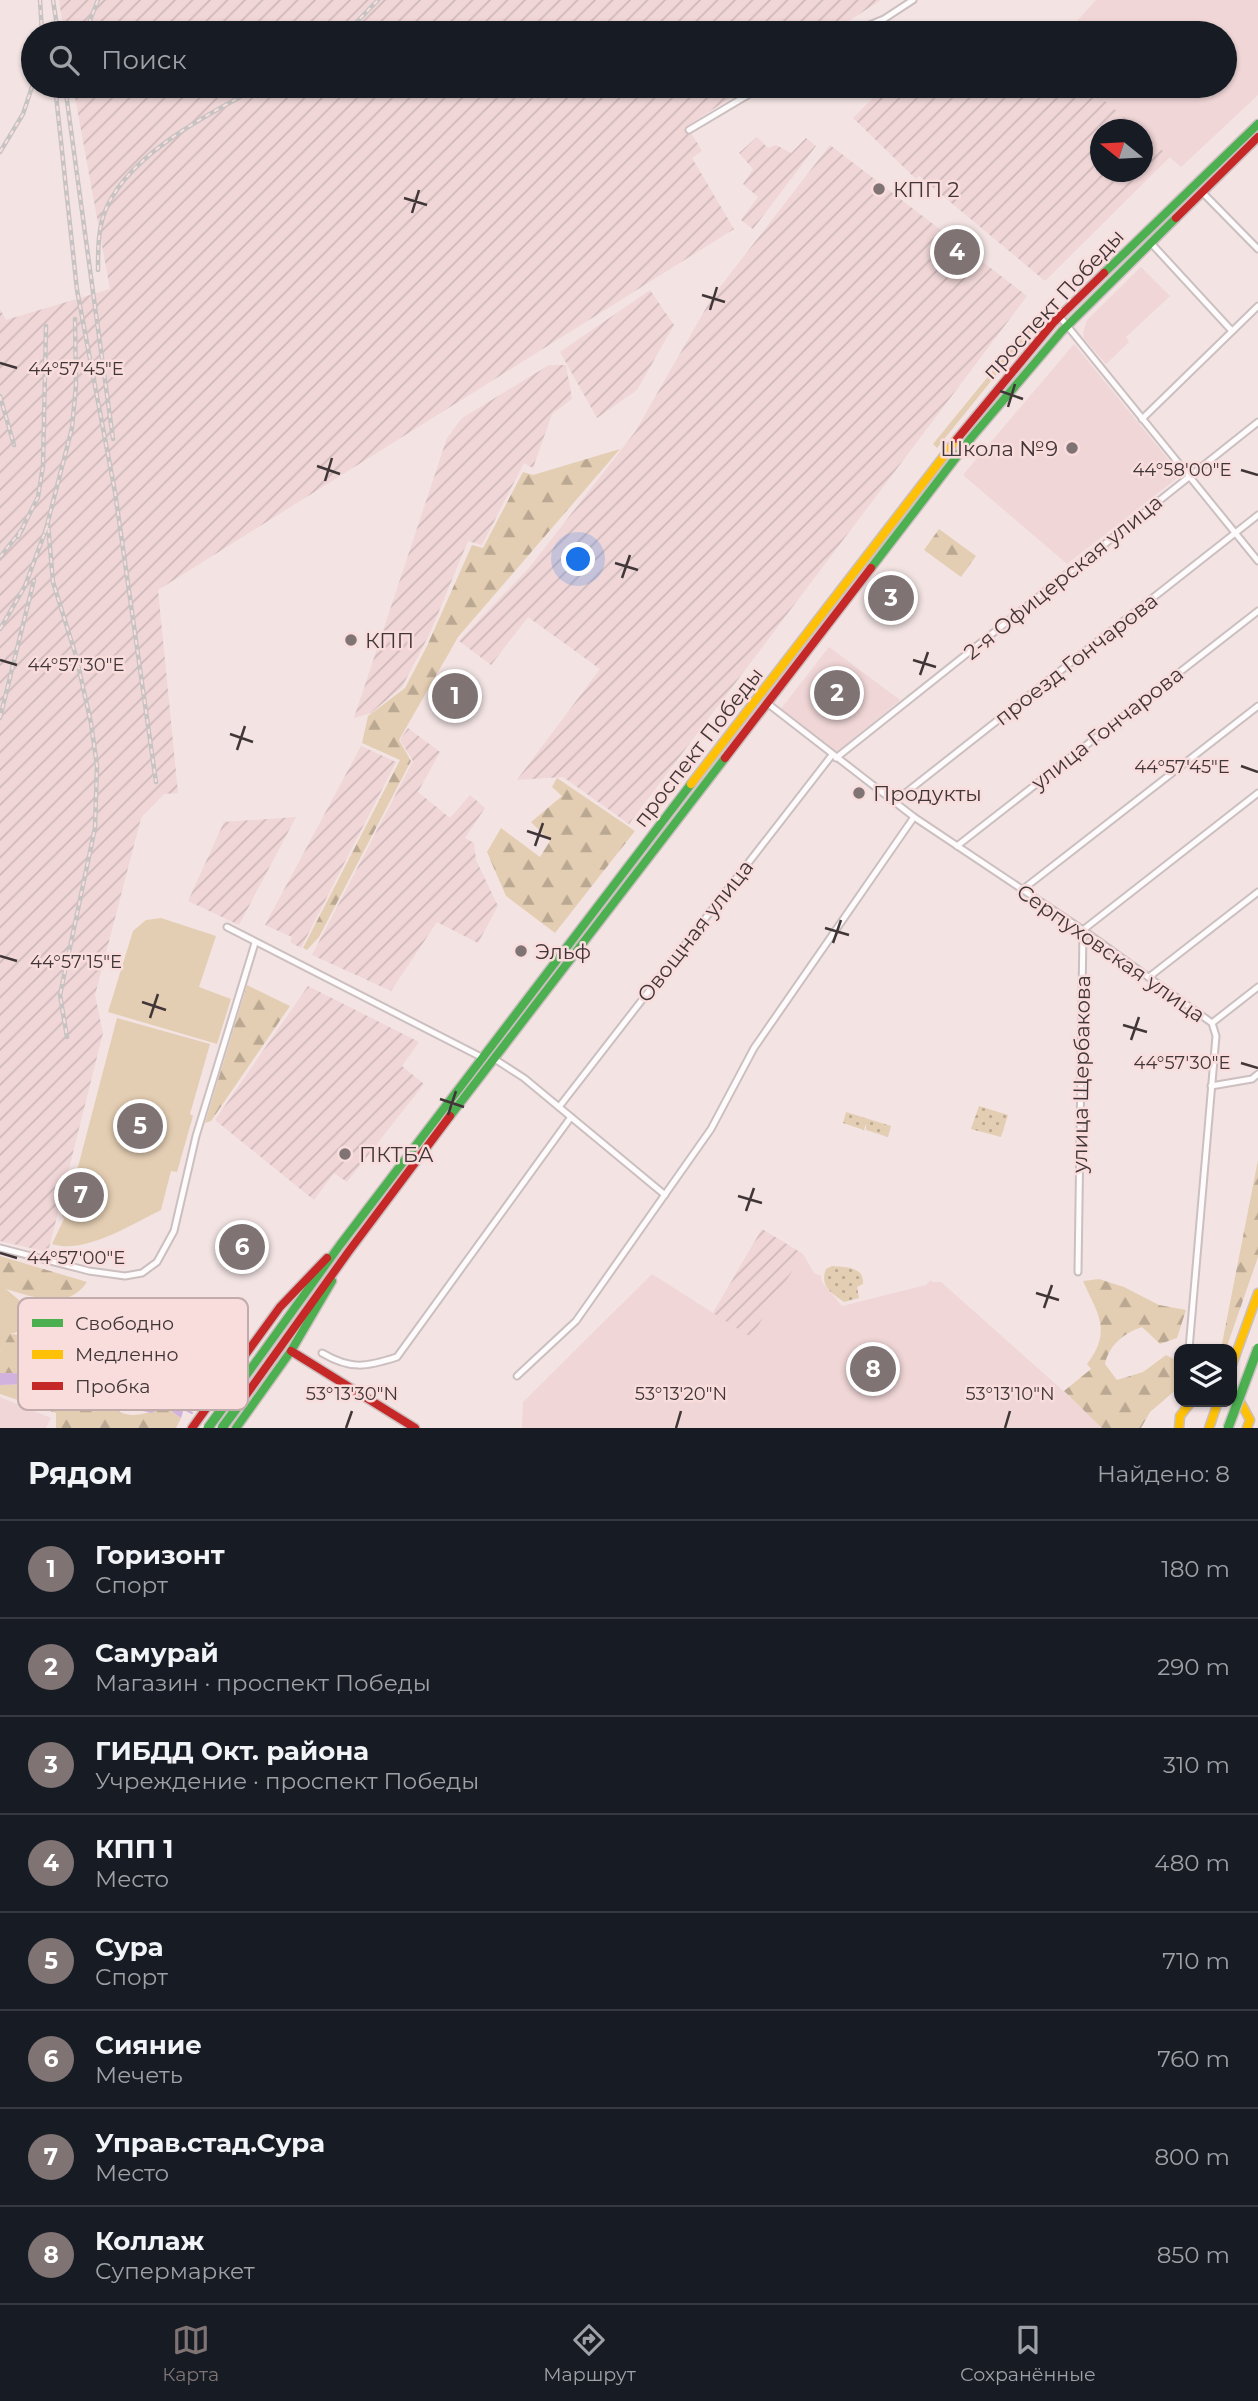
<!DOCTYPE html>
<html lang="ru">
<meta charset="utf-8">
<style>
:root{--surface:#171b24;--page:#20242c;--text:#f1f3f6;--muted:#9ea1a6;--line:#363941;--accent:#7f7373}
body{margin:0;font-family:Montserrat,sans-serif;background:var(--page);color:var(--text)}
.controls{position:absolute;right:21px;bottom:21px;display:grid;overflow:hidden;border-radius:14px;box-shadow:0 2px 5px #0004}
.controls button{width:63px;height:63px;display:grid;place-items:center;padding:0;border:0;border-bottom:2px solid var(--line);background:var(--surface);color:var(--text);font:35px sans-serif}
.compass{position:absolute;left:1090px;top:119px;width:63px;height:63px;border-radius:50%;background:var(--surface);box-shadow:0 2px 5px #0004;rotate:288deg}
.you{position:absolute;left:579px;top:560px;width:24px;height:24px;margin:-18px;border:5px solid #fff;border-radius:50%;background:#1a73e8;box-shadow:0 0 0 10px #1a73e833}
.badge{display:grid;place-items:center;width:46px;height:46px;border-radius:50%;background:var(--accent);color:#fff;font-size:23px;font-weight:700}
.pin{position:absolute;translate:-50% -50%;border:4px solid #fff;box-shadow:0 2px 7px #0006}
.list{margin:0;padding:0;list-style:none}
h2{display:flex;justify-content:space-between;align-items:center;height:91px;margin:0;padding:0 28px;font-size:30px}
h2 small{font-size:23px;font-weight:400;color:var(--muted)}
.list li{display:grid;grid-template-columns:46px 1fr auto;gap:21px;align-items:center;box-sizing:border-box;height:98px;padding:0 28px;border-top:2px solid var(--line)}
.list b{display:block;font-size:26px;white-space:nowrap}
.list p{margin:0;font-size:23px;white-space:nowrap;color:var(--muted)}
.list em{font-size:23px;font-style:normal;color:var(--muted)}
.icon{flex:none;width:38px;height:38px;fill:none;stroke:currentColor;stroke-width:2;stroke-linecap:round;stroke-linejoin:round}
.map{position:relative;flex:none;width:1258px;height:1428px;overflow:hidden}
.search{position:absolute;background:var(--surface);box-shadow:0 2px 5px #0004;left:21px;right:21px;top:21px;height:77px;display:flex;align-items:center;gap:18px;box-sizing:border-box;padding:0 24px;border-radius:38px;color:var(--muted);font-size:26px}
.sheet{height:875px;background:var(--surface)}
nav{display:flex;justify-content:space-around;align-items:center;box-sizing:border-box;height:98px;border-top:2px solid var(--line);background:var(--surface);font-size:19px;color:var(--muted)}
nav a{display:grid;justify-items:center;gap:4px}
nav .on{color:var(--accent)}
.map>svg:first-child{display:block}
.built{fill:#f0d6d7}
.industrial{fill:url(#industrial-furrows)}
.green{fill:#e4ceb3}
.forest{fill:url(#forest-firs)}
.park{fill:url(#park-dots)}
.water{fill:#d1b1de}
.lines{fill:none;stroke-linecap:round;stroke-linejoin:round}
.stream{stroke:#d1b1de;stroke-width:2}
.street-casing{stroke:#ccbfc0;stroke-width:9}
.fast-casing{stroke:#ccbfc0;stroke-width:11}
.slow-casing{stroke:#ccbfc0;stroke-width:11}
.jam-casing{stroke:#ccbfc0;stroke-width:11}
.street{stroke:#fdfbfb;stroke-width:5}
.fast{stroke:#4caf50;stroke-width:8}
.slow{stroke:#ffc107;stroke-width:8}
.jam{stroke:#c62828;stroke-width:8}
.rail-casing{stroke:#c7c3c3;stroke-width:4.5}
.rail{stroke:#f9dddd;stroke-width:2;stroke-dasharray:5;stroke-linecap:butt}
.fast-bridge-casing{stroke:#cac1c1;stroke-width:12;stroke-linecap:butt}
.fast-bridge{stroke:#4caf50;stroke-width:9}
.ticks{fill:none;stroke:#413637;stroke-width:2.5}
.poi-dot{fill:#7f7373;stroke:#f9dddd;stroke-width:2.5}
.labels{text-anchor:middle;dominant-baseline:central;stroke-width:5;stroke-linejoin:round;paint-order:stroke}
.poi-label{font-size:21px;fill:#413637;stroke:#f9dddd;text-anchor:start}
.street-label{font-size:21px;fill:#413637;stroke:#f9dddd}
.key{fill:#f9dddd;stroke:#c2abab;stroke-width:2}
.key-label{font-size:19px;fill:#413637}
.ticks-label{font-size:18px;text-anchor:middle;fill:#413637;stroke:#f9dddd;stroke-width:5;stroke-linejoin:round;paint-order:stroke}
</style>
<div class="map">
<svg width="1258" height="1428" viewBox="0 0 1258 1428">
<defs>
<pattern id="industrial-furrows" width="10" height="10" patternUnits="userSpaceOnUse" patternTransform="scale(1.75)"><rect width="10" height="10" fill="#f0d6d7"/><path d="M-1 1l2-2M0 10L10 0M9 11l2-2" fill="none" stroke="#cfb8b9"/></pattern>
<pattern id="forest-firs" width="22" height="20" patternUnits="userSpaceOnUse" patternTransform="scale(1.75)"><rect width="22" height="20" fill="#e4ceb3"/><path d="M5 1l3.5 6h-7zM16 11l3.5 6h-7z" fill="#baa892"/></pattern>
<pattern id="park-dots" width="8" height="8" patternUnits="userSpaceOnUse" patternTransform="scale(1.75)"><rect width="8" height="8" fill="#e4ceb3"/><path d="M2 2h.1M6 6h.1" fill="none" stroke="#baa892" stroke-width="1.8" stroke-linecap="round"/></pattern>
</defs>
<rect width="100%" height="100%" fill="#f3e3e3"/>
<g class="built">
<polygon points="1096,0 1258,0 1258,95 1181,167 1143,134 1142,130 1138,129 1087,86 1225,86 1225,33 1066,33"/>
<polygon points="1141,267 1170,296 1126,337 1129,342 1106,364 1084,339 1083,333 1087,320"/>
<polygon points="1074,344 1181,475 1067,564 963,475"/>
<polygon points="829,647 900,700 837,752 780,710"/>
<polygon points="762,1229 803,1254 814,1273 821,1276 822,1282 842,1306 926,1285 931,1280 932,1282 941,1282 1105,1428 522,1428 523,1402 652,1274 713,1313"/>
<polygon points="0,1397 51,1418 46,1428 0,1428"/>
</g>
<g class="industrial">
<polygon points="59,0 881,0 830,33 64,33"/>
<polygon points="73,86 749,86 687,126 702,151 692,158 734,229 158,590 178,793 164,794 141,818 95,995 103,1033 48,1252 0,1241 0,309 6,320 110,289"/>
<polygon points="885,86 1087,86 1138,129 1100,130 1100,172 1142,172 1143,134 1170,157 1045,281 919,176 916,179 853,118"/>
<polygon points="757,137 768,148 776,145 791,153 806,138 816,146 753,229 741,220 758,197 743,184 753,169 739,153"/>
<polygon points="830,145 1027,296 629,824 563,777 517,780 600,669 528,617 491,665 459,641 529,568 635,432 713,296"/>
<polygon points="650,290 674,325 637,390 597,418 560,352"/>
<polygon points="549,365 566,365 572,399 552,414 533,468 524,463 482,545 468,541 430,633 402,687 371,713 354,718 447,438 462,418"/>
<polygon points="408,728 440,752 418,792 450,818 470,795 485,808 465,838 474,843 476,860 498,906 478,943 437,922 391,991 312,955 413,761 400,740"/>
<polygon points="361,746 396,762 301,948 290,942 292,937 265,925"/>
<polygon points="296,817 239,925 188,901 224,822"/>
<polygon points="308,986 419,1042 402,1066 424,1084 347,1182 334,1173 314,1200 215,1120"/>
<polygon points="762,1229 803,1254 751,1337 713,1313"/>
</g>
<g class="green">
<polygon points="1034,320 1038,323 937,448 933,444"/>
<polygon points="161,918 216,936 199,987 231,999 217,1044 108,1012 133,931 146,920"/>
<path d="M 117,1018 L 210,1044 L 190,1114 L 193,1116 L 177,1172 L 171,1171 L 161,1210 C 132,1224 84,1255 52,1244 L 64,1219 L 62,1216 L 64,1209 L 67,1209 Z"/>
<polygon points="0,1284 47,1324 10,1334 0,1352"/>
</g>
<g class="forest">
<polygon points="620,449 458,637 399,740 411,761 319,937 307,950 303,948 400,760 362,743 368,716 405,688 427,646 472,545 483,548 523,472 533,475"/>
<polygon points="939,529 976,556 961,577 924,550"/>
<polygon points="557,778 635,831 555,933 506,896 487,852 501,828 540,857 550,841 531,822 562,796 552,787"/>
<polygon points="247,985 290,1006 211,1121 205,1123"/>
<polygon points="1258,1160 1258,1257 1226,1349 1221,1349"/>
<path d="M 0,1256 L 87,1282 C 68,1311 34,1297 6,1289 L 0,1286 Z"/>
<path d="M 1099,1279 L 1124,1287 L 1159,1305 L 1186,1310 L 1177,1338 L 1160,1344 L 1142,1327 C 1124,1333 1109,1345 1105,1364 L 1117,1380 L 1143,1372 L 1166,1355 L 1178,1361 L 1177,1389 L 1150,1412 L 1141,1428 L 1102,1428 L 1064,1391 L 1091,1369 L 1087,1364 C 1113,1331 1097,1313 1083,1281 Z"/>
<path d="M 10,1334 C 38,1335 61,1349 88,1358 C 94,1360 102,1364 108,1364 C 132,1365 153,1348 176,1343 C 193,1340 207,1347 223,1339 L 229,1351 L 216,1376 L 196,1387 L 163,1375 L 149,1367 L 136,1369 L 124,1376 L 116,1373 L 92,1376 L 0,1373 L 0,1352 Z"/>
<path d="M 58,1383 L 102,1388 C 110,1418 138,1422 162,1405 L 181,1418 L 176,1428 L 56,1428 L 56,1413 L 0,1394 L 0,1385 Z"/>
</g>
<g class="park">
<polygon points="979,1106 1008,1115 1001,1137 971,1129"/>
<polygon points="846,1112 891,1126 888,1137 866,1130 866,1124 864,1130 843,1123"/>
<path d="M 832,1266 C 843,1267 865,1266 863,1284 L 857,1287 L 859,1298 L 844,1302 C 832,1293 819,1286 826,1269 Z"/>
</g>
<polygon class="water" points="0,1373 104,1375 116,1373 164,1392 178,1401 183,1412 181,1418 163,1405 152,1413 116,1405 102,1388 58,1383 0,1385"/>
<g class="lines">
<polyline class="stream" points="180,1407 192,1413"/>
<defs>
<g id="street">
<polyline points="850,33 884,19 913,0"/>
<polyline points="689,130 763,86"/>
<polyline points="1202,192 1258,249"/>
<polyline points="1150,242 1232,331"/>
<polyline points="1060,317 1258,561"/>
<polyline points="1142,419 1258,306"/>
<polyline points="767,703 914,817 1083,930 1212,1023 1216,1036 1189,1349"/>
<polyline points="836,758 1258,422"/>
<polyline points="894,802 1258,515"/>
<polyline points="957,846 1258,611"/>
<polyline points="1022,890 1258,706"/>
<polyline points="227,927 483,1058"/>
<polyline points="1149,977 1258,892"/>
<polyline points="1212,1023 1258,987"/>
<polyline points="493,1058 524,1078 665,1195"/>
<polyline points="1211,1086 1252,1079 1258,1074"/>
<polyline points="559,1107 832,755"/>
<polyline points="0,1248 89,1271 125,1276 142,1273 157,1262 174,1231 196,1136 255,943"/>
<polyline points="1078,1272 1083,930 1258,793"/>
<path d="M 322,1353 C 351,1370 366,1367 397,1357 L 571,1117"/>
<polyline points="517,1376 576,1321 711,1129 754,1048 914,817"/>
</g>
<g id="fast">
<polyline points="1104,273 1258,124"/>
<polyline points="871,568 971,438 1062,331 1176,218"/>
<polyline points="450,1116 725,758"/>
<polyline points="227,1402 340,1245 691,784"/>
<polyline points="236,1428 291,1351 332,1281"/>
</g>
<g id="slow">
<polyline points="691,784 957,439"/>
<polyline points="1232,1365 1258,1293"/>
<polyline points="1232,1398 1240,1401 1250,1420 1247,1428"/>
<polyline points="1179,1428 1180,1416 1191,1402"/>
<polyline points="1209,1428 1218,1402"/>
</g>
<g id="jam">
<polyline points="1176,218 1258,137"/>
<polyline points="957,439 1053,323 1104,273"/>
<polyline points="725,758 871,568"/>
<polyline points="291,1351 415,1428"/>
<polyline points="236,1409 349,1251 450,1116"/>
<polyline points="192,1428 280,1307 327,1258"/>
</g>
</defs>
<use href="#street" class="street-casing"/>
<use href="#fast" class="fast-casing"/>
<use href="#slow" class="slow-casing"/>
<use href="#jam" class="jam-casing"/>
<use href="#street" class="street"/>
<use href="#fast" class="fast"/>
<use href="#slow" class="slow"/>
<use href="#jam" class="jam"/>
<defs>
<g id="rail">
<polyline points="40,0 42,33"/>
<polyline points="53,0 58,33"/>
<polyline points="85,33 98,0"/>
<polyline points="346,33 378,0"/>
<polyline points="55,86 77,290 115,492 156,782"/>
<polyline points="65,86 113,439"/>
<polyline points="0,152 23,114 33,84"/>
<path d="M 98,270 C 98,252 98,234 103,217 C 122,157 210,113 261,86"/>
<polyline points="0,396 14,445"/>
<polyline points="45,533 72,428 76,385 75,319"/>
<polyline points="18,537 38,497 43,466 46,326"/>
<polyline points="0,557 23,528"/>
<polyline points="0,629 25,586 48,524 53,582 76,656 91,723 97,766 95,828 60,995 67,1037"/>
<polyline points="0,718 34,580"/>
</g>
</defs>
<use href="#rail" class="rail-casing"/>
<use href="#rail" class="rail"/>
<defs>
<g id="fast-bridge">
<polyline points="208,1428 227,1402"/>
<polyline points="222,1428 236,1409"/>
<polyline points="1228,1428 1258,1348"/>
</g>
</defs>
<use href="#fast-bridge" class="fast-bridge-casing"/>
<use href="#fast-bridge" class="fast-bridge"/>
</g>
<path class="ticks" d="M 404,198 L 427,205M 412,213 L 419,190M 702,295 L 725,302M 710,310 L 717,287M 0,363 L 17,368M 1000,391 L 1023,399M 1008,407 L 1015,384M 317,466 L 340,474M 1241,470 L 1258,475M 325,481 L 332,458M 615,563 L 638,570M 622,578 L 630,555M 0,660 L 17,665M 913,660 L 936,667M 920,675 L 928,652M 230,734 L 253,742M 237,750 L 245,726M 1241,766 L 1258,772M 527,831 L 551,839M 535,846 L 543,823M 825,928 L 849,935M 833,943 L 841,920M 0,956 L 17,961M 142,1002 L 166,1010M 150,1018 L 158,994M 1123,1025 L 1147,1032M 1131,1040 L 1139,1017M 1241,1063 L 1258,1068M 440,1099 L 464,1107M 448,1115 L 456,1091M 738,1196 L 762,1203M 746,1211 L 754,1188M 0,1253 L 17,1258M 1036,1293 L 1059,1300M 1044,1308 L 1052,1285M 346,1428 L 352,1411M 676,1428 L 681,1411M 1005,1428 L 1010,1411"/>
<g class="poi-dot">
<circle cx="879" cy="189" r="7"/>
<circle cx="1072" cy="448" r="7"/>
<circle cx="351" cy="640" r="7"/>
<circle cx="859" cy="793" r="7"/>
<circle cx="521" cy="951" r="7"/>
<circle cx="345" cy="1154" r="7"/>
</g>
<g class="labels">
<g class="poi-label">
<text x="893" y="189">КПП 2</text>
<text x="1058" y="448" text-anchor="end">Школа №9</text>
<text x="365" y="640">КПП</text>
<text x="873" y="793">Продукты</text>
<text x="535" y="951">Эльф</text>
<text x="359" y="1154">ПКТБА</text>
</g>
<g class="street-label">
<text transform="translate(1053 304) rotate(-47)">проспект Победы</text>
<text transform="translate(1063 577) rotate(-39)">2-я Офицерская улица</text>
<text transform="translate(1076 659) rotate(-38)">проезд Гончарова</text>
<text transform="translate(1107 728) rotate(-38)">улица Гончарова</text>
<text transform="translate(698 747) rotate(-52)">проспект Победы</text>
<text transform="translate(695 931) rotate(-52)">Овощная улица</text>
<text transform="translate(1111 953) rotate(35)">Серпуховская улица</text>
<text transform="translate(1081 1074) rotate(-89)">улица Щербакова</text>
</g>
</g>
<rect x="18" y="1298" width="230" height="112" rx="10" class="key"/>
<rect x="32" y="1319" width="31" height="8" fill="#4caf50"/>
<rect x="32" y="1350" width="31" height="9" fill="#ffc107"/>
<rect x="32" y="1382" width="31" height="8" fill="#c62828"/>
<g class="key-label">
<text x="75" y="1330">Свободно</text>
<text x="75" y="1361">Медленно</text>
<text x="75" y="1393">Пробка</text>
</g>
<g class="ticks-label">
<text x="76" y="375">44°57'45"E</text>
<text x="1182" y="476">44°58'00"E</text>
<text x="76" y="671">44°57'30"E</text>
<text x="1182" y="773">44°57'45"E</text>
<text x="76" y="968">44°57'15"E</text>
<text x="1182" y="1069">44°57'30"E</text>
<text x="76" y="1264">44°57'00"E</text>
<text x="352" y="1400">53°13'30"N</text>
<text x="681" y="1400">53°13'20"N</text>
<text x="1010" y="1400">53°13'10"N</text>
</g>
</svg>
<div class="controls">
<button><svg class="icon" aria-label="layers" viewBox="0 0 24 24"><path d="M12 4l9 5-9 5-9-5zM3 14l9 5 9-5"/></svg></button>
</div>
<svg class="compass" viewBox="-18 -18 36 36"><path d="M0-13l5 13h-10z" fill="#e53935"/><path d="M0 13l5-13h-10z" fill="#9ea1a6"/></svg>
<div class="you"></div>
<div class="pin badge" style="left:455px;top:696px">1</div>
<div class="pin badge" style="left:837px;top:693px">2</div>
<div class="pin badge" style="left:891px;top:598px">3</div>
<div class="pin badge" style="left:957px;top:252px">4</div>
<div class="pin badge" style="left:140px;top:1126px">5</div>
<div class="pin badge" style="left:242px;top:1247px">6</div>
<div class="pin badge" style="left:81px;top:1195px">7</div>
<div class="pin badge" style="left:873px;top:1369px">8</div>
<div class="search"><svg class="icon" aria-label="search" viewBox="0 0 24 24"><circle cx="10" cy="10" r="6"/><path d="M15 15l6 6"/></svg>Поиск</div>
</div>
<section class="sheet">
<h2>Рядом<small>Найдено: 8</small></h2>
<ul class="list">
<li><span class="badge">1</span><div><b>Горизонт</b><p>Спорт</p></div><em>180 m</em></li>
<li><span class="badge">2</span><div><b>Самурай</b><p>Магазин · проспект Победы</p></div><em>290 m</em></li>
<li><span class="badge">3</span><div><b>ГИБДД Окт. района</b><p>Учреждение · проспект Победы</p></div><em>310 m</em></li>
<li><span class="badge">4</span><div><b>КПП 1</b><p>Место</p></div><em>480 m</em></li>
<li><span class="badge">5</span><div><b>Сура</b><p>Спорт</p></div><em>710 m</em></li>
<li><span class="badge">6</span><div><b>Сияние</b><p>Мечеть</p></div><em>760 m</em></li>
<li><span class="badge">7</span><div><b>Управ.стад.Сура</b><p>Место</p></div><em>800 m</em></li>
<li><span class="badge">8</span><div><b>Коллаж</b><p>Супермаркет</p></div><em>850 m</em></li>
</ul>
</section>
<nav>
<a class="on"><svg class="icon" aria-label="map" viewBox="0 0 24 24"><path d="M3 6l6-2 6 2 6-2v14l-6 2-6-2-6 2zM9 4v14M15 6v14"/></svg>Карта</a>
<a><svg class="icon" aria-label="directions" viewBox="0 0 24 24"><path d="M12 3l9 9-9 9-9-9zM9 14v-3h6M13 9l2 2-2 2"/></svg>Маршрут</a>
<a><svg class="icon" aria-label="saved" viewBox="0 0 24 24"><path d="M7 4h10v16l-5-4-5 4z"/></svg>Сохранённые</a>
</nav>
